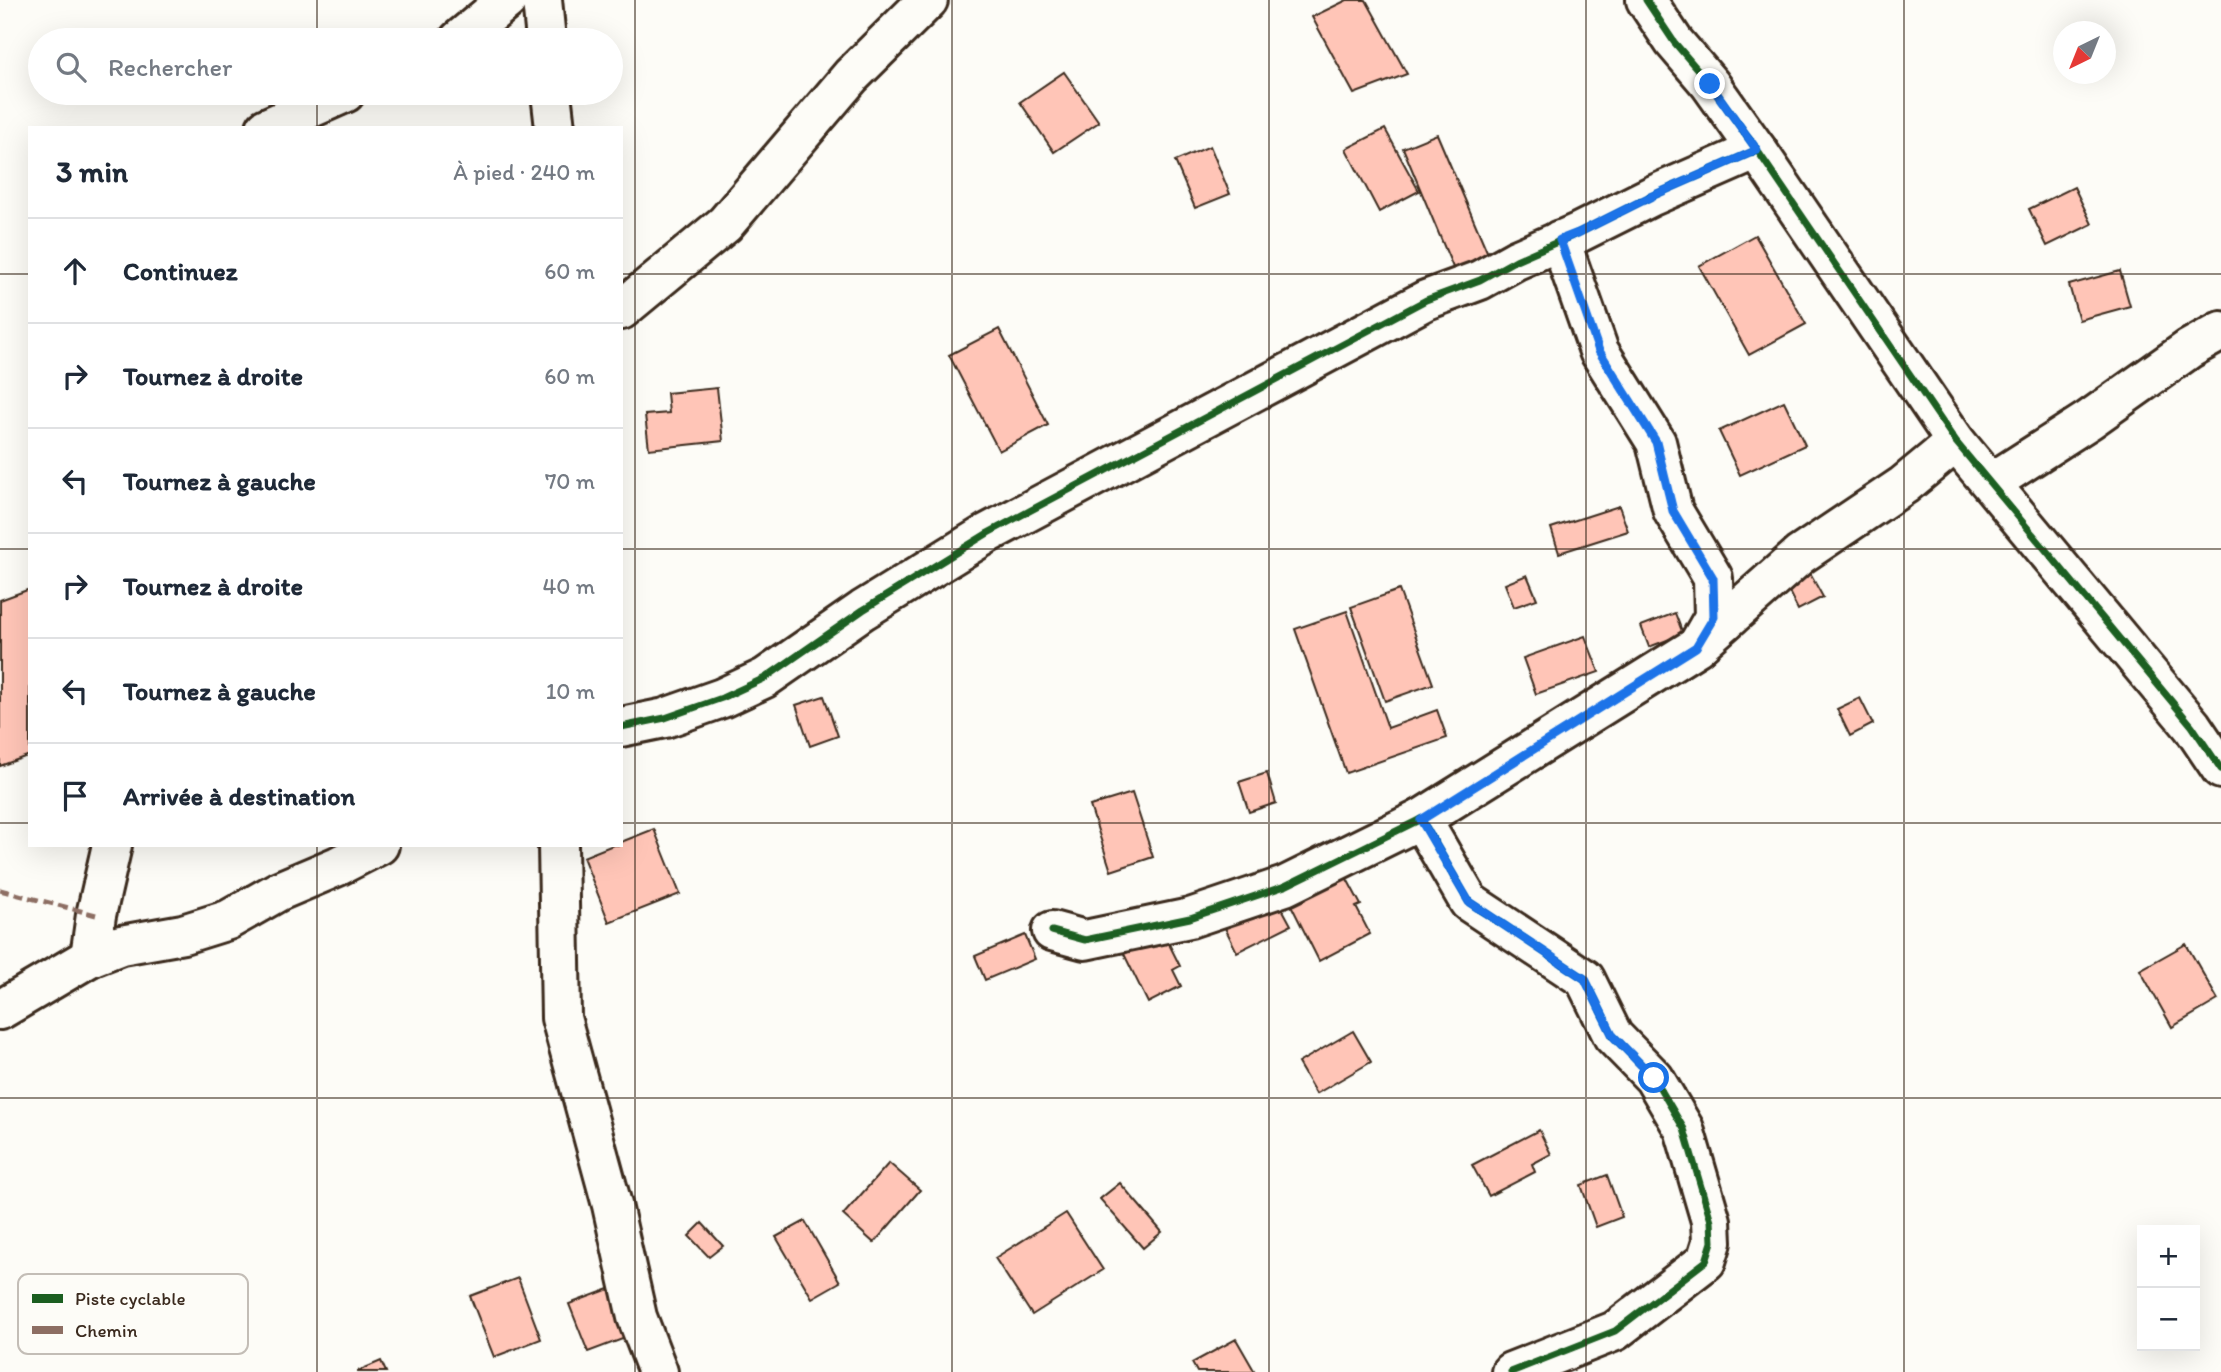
<!DOCTYPE html>
<html lang="fr">
<meta charset="utf-8">
<style>
:root{--surface:#fff;--page:#f6f6f7;--text:#1f2937;--muted:#747a83;--line:#e0e1e3}
body{margin:0;font-family:Itim,sans-serif;background:var(--page);color:var(--text)}
.controls{position:absolute;right:21px;bottom:21px;display:grid;overflow:hidden;border-radius:0px;box-shadow:0 7px 28px #0002}
.controls button{width:63px;height:63px;display:grid;place-items:center;padding:0;border:0;border-bottom:2px solid var(--line);background:var(--surface);color:var(--text);font:35px sans-serif}
.compass{position:absolute;left:2053px;top:21px;width:63px;height:63px;border-radius:50%;background:var(--surface);box-shadow:0 7px 28px #0002;rotate:223deg}
.stop{position:absolute;width:21px;height:21px;margin:-16px;border:5px solid #1a73e8;border-radius:50%;background:#fff}
.stop.end{background:#1a73e8;border-color:#fff;box-shadow:0 2px 7px #0008}
.list{margin:0;padding:0;list-style:none}
h2{display:flex;justify-content:space-between;align-items:center;height:91px;margin:0;padding:0 28px;font-size:30px}
h2 small{font-size:23px;font-weight:400;color:var(--muted)}
.list li{display:grid;grid-template-columns:46px 1fr auto;gap:21px;align-items:center;box-sizing:border-box;height:105px;padding:0 28px;border-top:2px solid var(--line)}
.list b{display:block;font-size:26px;white-space:nowrap}
.list em{font-size:23px;font-style:normal;color:var(--muted)}
.icon{flex:none;width:38px;height:38px;fill:none;stroke:currentColor;stroke-width:2;stroke-linecap:round;stroke-linejoin:round}
.map{position:relative;flex:none;width:2221px;height:1372px;overflow:hidden}
.search{position:absolute;background:var(--surface);box-shadow:0 7px 28px #0002;left:28px;top:28px;width:595px;height:77px;display:flex;align-items:center;gap:18px;box-sizing:border-box;padding:0 24px;border-radius:38px;color:var(--muted);font-size:26px}
.panel{position:absolute;background:var(--surface);box-shadow:0 7px 28px #0002;left:28px;top:126px;width:595px;height:721px;border-radius:0px}
.map>svg:first-child{display:block}
.building{fill:#ffc5b7;stroke:#3b2a1e;stroke-width:2}
.lines{fill:none;stroke-linecap:round;stroke-linejoin:round}
.minor-casing{stroke:#3b2a1e;stroke-width:44}
.minor{stroke:#fdfcf7;stroke-width:38}
.quiet{stroke:#8d6e63;stroke-width:5;stroke-dasharray:10 5;stroke-linecap:butt}
.cycleway-casing{stroke:#fdfcf7;stroke-width:11}
.cycleway{stroke:#1b5e20;stroke-width:7}
.route{stroke:#1a73e8;stroke-width:9}
.grid{fill:none;stroke:#3b2a1e;stroke-width:2;stroke-opacity:0.55}
.key{fill:#fdfcf7;stroke:#c3bdb6;stroke-width:2}
.key-label{font-size:19px;fill:#3b2a1e}
</style>
<div class="map">
<svg width="2221" height="1372" viewBox="0 0 2221 1372">
<rect width="100%" height="100%" fill="#fdfcf7"/>
<filter id="ink" filterUnits="userSpaceOnUse"><feTurbulence type="fractalNoise" baseFrequency=".0143" numOctaves="2"/><feDisplacementMap in="SourceGraphic" scale="14" xChannelSelector="R" yChannelSelector="G"/><feConvolveMatrix kernelMatrix="1 2 1 2 8 2 1 2 1" color-interpolation-filters="sRGB"/></filter>
<g filter="url(#ink)">
<g class="building">
<polygon points="1347,0 1366,0 1407,74 1354,94 1312,17"/>
<polygon points="1064,72 1099,122 1054,152 1020,102"/>
<polygon points="1385,129 1419,191 1379,212 1346,149"/>
<polygon points="1437,134 1489,256 1454,270 1403,148"/>
<polygon points="1210,146 1230,194 1195,208 1175,161"/>
<polygon points="2074,187 2092,224 2047,246 2029,209"/>
<polygon points="1755,235 1806,324 1749,355 1699,266"/>
<polygon points="2120,271 2130,306 2079,320 2069,285"/>
<polygon points="999,329 1048,425 999,451 949,355"/>
<polygon points="717,388 723,441 649,449 645,415 669,413 667,393"/>
<polygon points="1784,401 1805,445 1740,475 1719,431"/>
<polygon points="1619,506 1628,531 1559,553 1551,528"/>
<polygon points="1808,570 1823,597 1798,610 1784,582"/>
<polygon points="1527,575 1537,599 1514,607 1505,584"/>
<polygon points="30,589 30,755 0,766 0,600"/>
<polygon points="1399,590 1433,684 1385,701 1351,607"/>
<polygon points="1347,611 1388,728 1437,710 1447,738 1346,773 1295,629"/>
<polygon points="1675,613 1683,634 1649,647 1641,626"/>
<polygon points="1585,636 1599,672 1536,694 1523,658"/>
<polygon points="824,696 838,736 810,746 796,705"/>
<polygon points="1860,698 1873,724 1850,736 1837,709"/>
<polygon points="1267,773 1276,803 1249,812 1239,782"/>
<polygon points="1132,793 1153,857 1111,871 1090,806"/>
<polygon points="654,829 680,894 609,922 583,857 613,845 621,845 621,842"/>
<polygon points="1346,877 1361,905 1356,907 1370,934 1319,961 1291,905"/>
<polygon points="1278,901 1291,925 1237,952 1225,928"/>
<polygon points="1164,934 1180,966 1173,970 1181,986 1148,1003 1124,954"/>
<polygon points="1025,935 1035,959 985,980 975,956"/>
<polygon points="2186,944 2218,1000 2172,1027 2140,970"/>
<polygon points="1353,1031 1371,1062 1316,1094 1298,1063"/>
<polygon points="1539,1130 1551,1154 1532,1164 1535,1172 1489,1196 1472,1165"/>
<polygon points="889,1163 920,1190 874,1243 843,1215"/>
<polygon points="1607,1175 1622,1217 1596,1227 1581,1185"/>
<polygon points="1120,1183 1162,1232 1143,1248 1100,1199"/>
<polygon points="1066,1213 1103,1270 1032,1315 995,1258"/>
<polygon points="805,1221 840,1282 812,1298 776,1237"/>
<polygon points="702,1223 723,1246 709,1257 689,1236"/>
<polygon points="518,1278 541,1339 494,1357 470,1296"/>
<polygon points="609,1289 628,1337 588,1352 569,1304"/>
<polygon points="1236,1339 1255,1372 1197,1372 1192,1363"/>
<polygon points="381,1361 386,1372 358,1372 358,1371"/>
</g>
<g class="lines">
<defs>
<g id="minor">
<polyline points="542,0 546,40"/>
<polyline points="1646,0 1674,42 1710,84 1757,150 1956,442 2192,726 2221,769"/>
<polyline points="459,40 507,0"/>
<polyline points="551,93 555,128"/>
<polyline points="266,128 345,93"/>
<polyline points="1560,240 1599,351 1656,442 1673,511 1713,578 1714,617 1698,645"/>
<polyline points="621,310 725,224 851,76 928,0"/>
<polyline points="1991,483 2089,420 2189,349 2221,331"/>
<polyline points="621,727 665,718 722,698 765,678 863,610 988,533 1426,300 1480,280 1516,260 1578,233 1652,196 1757,150"/>
<polyline points="1421,819 1696,647 1800,555 1904,485 1956,442"/>
<polyline points="112,845 96,915 90,957 121,945 183,934 228,920 279,891 338,866 379,845"/>
<polyline points="558,845 561,1018 612,1205 637,1317 658,1372"/>
<polyline points="1052,931 1085,940 1190,918 1285,886 1421,819 1469,902 1585,979 1613,1036 1654,1078 1684,1129 1711,1221 1712,1242 1706,1261 1615,1331 1511,1372"/>
<polyline points="0,1010 90,957"/>
</g>
</defs>
<use href="#minor" class="minor-casing"/>
<use href="#minor" class="minor"/>
<polyline class="quiet" points="0,890 96,915"/>
<defs>
<g id="cycleway">
<polyline points="1646,0 1674,42 1710,84 1757,150 1956,442 2192,726 2221,769"/>
<polyline points="621,727 665,718 722,698 765,678 863,610 988,533 1426,300 1480,280 1516,260 1578,233 1652,196 1757,150"/>
<polyline points="1052,931 1085,940 1190,918 1285,886 1421,819 1469,902 1585,979 1613,1036 1654,1078 1684,1129 1711,1221 1712,1242 1706,1261 1615,1331 1511,1372"/>
</g>
</defs>
<use href="#cycleway" class="cycleway-casing"/>
<use href="#cycleway" class="cycleway"/>
</g>
</g>
<g class="lines" filter="url(#ink)">
<polyline class="route" points="1654,1078 1613,1036 1585,979 1469,902 1421,820 1696,647 1714,617 1713,578 1673,511 1656,442 1599,351 1560,240 1578,233 1652,196 1757,150 1710,84"/>
</g>
<path class="grid" d="M 317,0 L 317,40M 635,0 L 635,1372M 952,0 L 952,1372M 1269,0 L 1269,1372M 1586,0 L 1586,1372M 1904,0 L 1904,1372M 317,93 L 317,128M 0,274 L 30,274M 621,274 L 2221,274M 0,549 L 30,549M 621,549 L 2221,549M 0,823 L 30,823M 621,823 L 2221,823M 317,845 L 317,1372M 0,1098 L 2221,1098"/>
<rect x="18" y="1274" width="230" height="80" rx="10" class="key"/>
<rect x="32" y="1294" width="31" height="9" fill="#1b5e20"/>
<rect x="32" y="1326" width="31" height="8" fill="#8d6e63"/>
<g class="key-label">
<text x="75" y="1305">Piste cyclable</text>
<text x="75" y="1337">Chemin</text>
</g>
</svg>
<div class="controls">
<button>+</button>
<button>−</button>
</div>
<svg class="compass" viewBox="-18 -18 36 36"><path d="M0-13l5 13h-10z" fill="#e53935"/><path d="M0 13l5-13h-10z" fill="#747a83"/></svg>
<div class="stop" style="left:1654px;top:1078px"></div>
<div class="stop end" style="left:1710px;top:84px"></div>
<div class="search"><svg class="icon" aria-label="search" viewBox="0 0 24 24"><circle cx="10" cy="10" r="6"/><path d="M15 15l6 6"/></svg>Rechercher</div>
<section class="panel">
<h2>3 min<small>À pied · 240 m</small></h2>
<ul class="list">
<li><svg class="icon" aria-label="ahead" viewBox="0 0 24 24"><path d="M12 20V5M6 11l6-6 6 6"/></svg><div><b>Continuez</b></div><em>60 m</em></li>
<li><svg class="icon" aria-label="right" viewBox="0 0 24 24"><path d="M7 20v-9h11M14 6l5 5-5 5"/></svg><div><b>Tournez à droite</b></div><em>60 m</em></li>
<li><svg class="icon" aria-label="left" viewBox="0 0 24 24"><path d="M17 20v-9H6M10 6l-5 5 5 5"/></svg><div><b>Tournez à gauche</b></div><em>70 m</em></li>
<li><svg class="icon" aria-label="right" viewBox="0 0 24 24"><path d="M7 20v-9h11M14 6l5 5-5 5"/></svg><div><b>Tournez à droite</b></div><em>40 m</em></li>
<li><svg class="icon" aria-label="left" viewBox="0 0 24 24"><path d="M17 20v-9H6M10 6l-5 5 5 5"/></svg><div><b>Tournez à gauche</b></div><em>10 m</em></li>
<li><svg class="icon" aria-label="arrive" viewBox="0 0 24 24"><path d="M6 21V4h12l-3 4 3 4H6"/></svg><div><b>Arrivée à destination</b></div></li>
</ul>
</section>
</div>
